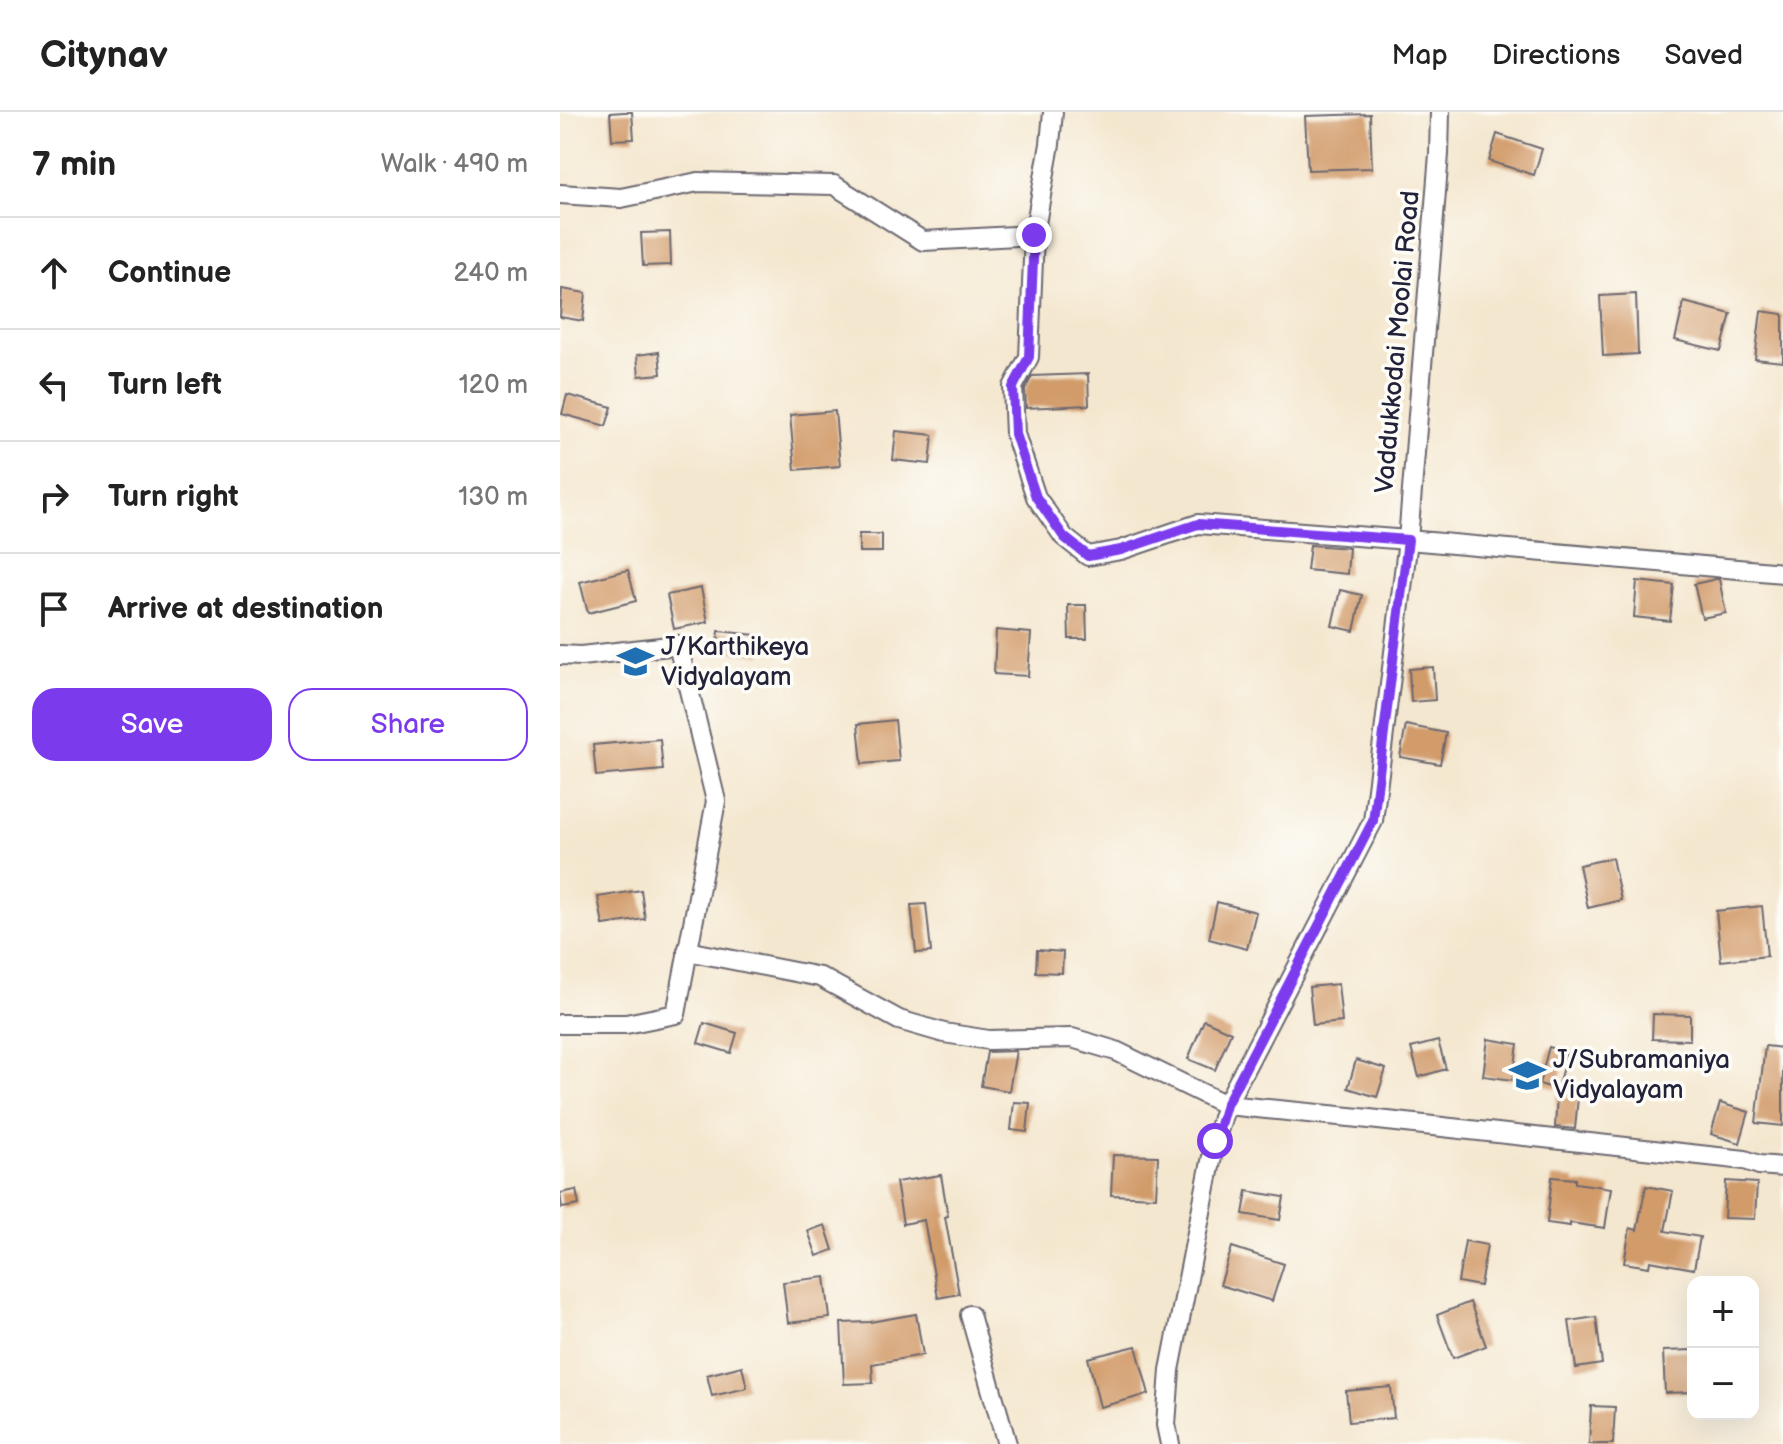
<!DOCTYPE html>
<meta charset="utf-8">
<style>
:root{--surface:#fff;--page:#f2f2f2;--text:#222;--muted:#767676;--line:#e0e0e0;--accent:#7c3aed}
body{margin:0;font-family:"Balsamiq Sans",sans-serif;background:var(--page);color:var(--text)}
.controls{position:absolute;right:24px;bottom:24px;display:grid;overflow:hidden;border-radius:16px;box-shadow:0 8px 32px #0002}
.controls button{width:72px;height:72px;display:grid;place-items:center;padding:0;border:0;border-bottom:2px solid var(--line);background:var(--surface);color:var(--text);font:40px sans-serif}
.stop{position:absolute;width:24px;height:24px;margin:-18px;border:6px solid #7c3aed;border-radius:50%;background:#fff}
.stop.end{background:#7c3aed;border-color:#fff;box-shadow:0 2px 8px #0008}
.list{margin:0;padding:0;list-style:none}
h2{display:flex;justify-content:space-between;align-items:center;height:104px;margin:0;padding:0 32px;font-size:34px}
h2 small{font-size:26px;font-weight:400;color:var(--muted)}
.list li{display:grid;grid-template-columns:52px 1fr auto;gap:24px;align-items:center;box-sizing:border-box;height:112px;padding:0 32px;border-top:2px solid var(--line)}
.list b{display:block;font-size:30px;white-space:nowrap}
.list em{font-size:26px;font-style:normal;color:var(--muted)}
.actions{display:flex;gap:16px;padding:24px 32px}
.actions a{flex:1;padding:18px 0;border:2px solid var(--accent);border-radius:24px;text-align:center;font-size:28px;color:var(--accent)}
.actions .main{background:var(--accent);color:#fff}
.icon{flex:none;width:44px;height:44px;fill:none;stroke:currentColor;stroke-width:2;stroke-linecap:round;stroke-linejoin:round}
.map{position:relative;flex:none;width:1223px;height:1332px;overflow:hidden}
header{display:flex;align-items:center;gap:48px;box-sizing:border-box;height:112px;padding:0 40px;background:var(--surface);border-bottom:2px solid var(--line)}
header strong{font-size:38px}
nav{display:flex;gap:44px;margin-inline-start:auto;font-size:28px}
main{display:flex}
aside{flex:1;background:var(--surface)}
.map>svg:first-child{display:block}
.building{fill:#d29b6b}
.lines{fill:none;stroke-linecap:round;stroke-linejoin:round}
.minor-casing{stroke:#6c676f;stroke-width:22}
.minor{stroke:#fff;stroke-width:18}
.route{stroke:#7c3aed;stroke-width:10}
.labels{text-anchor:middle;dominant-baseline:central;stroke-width:7;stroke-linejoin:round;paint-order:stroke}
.street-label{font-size:26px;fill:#22223b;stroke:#fdfcf7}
.poi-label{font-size:26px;fill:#22223b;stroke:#fdfcf7;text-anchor:start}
</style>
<header>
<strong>Citynav</strong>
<nav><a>Map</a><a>Directions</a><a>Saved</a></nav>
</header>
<main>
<aside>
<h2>7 min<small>Walk · 490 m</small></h2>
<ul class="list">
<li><svg class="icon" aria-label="ahead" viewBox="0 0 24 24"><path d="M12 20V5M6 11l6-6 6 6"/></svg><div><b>Continue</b></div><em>240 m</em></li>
<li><svg class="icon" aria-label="left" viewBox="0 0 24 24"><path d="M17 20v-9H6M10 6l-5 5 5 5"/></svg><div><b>Turn left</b></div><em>120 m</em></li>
<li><svg class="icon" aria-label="right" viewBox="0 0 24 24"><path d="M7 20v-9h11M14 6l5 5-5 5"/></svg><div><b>Turn right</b></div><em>130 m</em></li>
<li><svg class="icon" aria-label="arrive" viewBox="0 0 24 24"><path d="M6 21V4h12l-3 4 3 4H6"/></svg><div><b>Arrive at destination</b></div></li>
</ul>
<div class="actions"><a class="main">Save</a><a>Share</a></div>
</aside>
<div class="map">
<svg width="1223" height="1332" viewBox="0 0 1223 1332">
<rect width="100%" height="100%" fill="#fdfcf7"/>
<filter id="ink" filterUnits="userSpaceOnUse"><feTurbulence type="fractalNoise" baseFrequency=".0125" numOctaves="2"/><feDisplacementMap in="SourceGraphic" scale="16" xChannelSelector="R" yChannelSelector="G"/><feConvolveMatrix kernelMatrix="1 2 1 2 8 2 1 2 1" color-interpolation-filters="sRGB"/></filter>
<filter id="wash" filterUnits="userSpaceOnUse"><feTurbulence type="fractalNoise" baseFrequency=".006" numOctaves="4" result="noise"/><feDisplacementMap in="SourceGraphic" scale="32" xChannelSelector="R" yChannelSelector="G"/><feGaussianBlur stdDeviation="1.8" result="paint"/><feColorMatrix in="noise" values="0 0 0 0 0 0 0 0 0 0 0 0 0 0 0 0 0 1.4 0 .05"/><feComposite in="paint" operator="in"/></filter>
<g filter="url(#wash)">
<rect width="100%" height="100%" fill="#f4e7cf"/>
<g id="blocks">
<g class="building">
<polygon points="64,0 72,0 74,27 52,28 50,1"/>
<polygon points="810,2 812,56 748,58 745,4"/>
<polygon points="937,22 982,37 974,63 929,49"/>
<polygon points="110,120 111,153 83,154 81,121"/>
<polygon points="2,177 26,181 23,209 0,205"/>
<polygon points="1076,182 1078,242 1043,244 1040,184"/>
<polygon points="1124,190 1171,202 1161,239 1115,228"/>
<polygon points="1201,199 1223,202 1223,250 1195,247"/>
<polygon points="99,240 101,262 79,264 77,243"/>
<polygon points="528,262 529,293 466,296 465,278 472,264"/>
<polygon points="7,283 52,295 46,314 2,302"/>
<polygon points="275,299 280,354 235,358 230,303"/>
<polygon points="336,319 373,323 370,352 333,348"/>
<rect x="299" y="422" width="23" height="18"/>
<polygon points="750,433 789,436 787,462 747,458"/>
<polygon points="68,458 76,489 28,501 20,470"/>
<polygon points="1156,467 1159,467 1166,501 1142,506 1134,472"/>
<polygon points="1077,469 1114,473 1110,509 1074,505"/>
<polygon points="141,476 148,510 114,517 107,483"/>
<polygon points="780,478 802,483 794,519 772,514"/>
<polygon points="508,493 526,493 527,527 509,527"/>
<polygon points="436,518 471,521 468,564 434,562"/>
<polygon points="159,519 204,524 202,543 157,538"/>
<polygon points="873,555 875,588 851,590 849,557"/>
<polygon points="335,608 339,649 302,652 298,612"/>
<polygon points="846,613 886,621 880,652 840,645"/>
<polygon points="100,627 103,658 36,664 33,633"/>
<polygon points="1052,746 1061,788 1028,796 1019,753"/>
<polygon points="81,778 85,807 43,813 38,785"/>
<polygon points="657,790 696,800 687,837 649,827"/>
<polygon points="366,792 371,840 356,841 351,793"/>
<polygon points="1202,794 1207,844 1161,849 1156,799"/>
<polygon points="477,838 503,840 502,861 476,860"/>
<polygon points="778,872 782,910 753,913 749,875"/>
<polygon points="1093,902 1130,903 1130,928 1092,927"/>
<polygon points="644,908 671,920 655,958 628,947"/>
<polygon points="144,911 177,921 171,941 138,931"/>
<polygon points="928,927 958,932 953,968 923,964"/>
<polygon points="878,929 886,957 859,965 851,936"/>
<polygon points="1205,934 1223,936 1223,1014 1196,1011"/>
<polygon points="989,935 1007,940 997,977 979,972"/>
<polygon points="456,939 449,979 421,974 427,940"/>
<polygon points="796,948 826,957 817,985 788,976"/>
<polygon points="997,983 1018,985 1015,1017 995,1015"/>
<polygon points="454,990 470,991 467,1020 451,1018"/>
<polygon points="1160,991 1189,1000 1180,1031 1151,1022"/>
<polygon points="553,1043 598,1044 596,1085 551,1083"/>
<polygon points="381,1063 388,1104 385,1105 399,1182 378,1186 364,1108 343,1112 336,1070"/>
<polygon points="992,1065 1015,1067 1015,1071 1051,1076 1045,1116 1010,1111 1010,1114 987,1111"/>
<polygon points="1166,1069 1197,1071 1195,1107 1164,1106"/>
<polygon points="1086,1074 1113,1079 1105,1119 1140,1125 1134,1157 1090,1149 1089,1155 1064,1151 1070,1116 1077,1118"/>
<polygon points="16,1078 19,1093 2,1096 0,1081"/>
<polygon points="687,1079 724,1085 720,1108 683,1102"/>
<polygon points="265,1113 273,1138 257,1144 248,1119"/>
<polygon points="905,1129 927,1133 920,1174 898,1170"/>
<polygon points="672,1135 724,1152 712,1189 660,1173"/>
<polygon points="265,1165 270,1206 228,1211 223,1170"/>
<polygon points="910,1190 926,1234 893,1246 877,1203"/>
<polygon points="356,1202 363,1243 312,1252 313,1271 284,1272 281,1211 310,1210"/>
<polygon points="1036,1205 1042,1252 1016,1256 1009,1209"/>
<polygon points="576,1234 589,1282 540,1295 528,1246"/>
<polygon points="1133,1238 1133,1280 1105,1281 1103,1239"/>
<polygon points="182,1254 187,1276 152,1284 147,1263"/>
<polygon points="831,1275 834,1306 789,1310 786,1279"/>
<polygon points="1031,1294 1055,1295 1053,1332 1029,1332"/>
</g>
</g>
</g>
<g filter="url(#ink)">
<use href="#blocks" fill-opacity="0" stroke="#6c676f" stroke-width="2"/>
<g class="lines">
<defs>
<g id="minor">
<polyline points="493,0 490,32 474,123 469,245 453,275 455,322 476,385 504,425 528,444 561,438 638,412 848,428 1223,461"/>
<polyline points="0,82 61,86 138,70 274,73 363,129 474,123"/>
<polyline points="0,543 21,544 118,533 156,689 116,902 66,912 0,912"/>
<polyline points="127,839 260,865 339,908 384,921 429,928 512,926 556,939 666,993 800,1006 1185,1048 1199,1053 1223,1055"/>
<polyline points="410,1203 447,1332"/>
<polyline points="610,1332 606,1313 610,1258 655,1029 666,993 813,709 848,428 879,42 880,0"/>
</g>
</defs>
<use href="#minor" class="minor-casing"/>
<use href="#minor" class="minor"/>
</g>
</g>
<g class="lines" filter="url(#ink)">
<polyline class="route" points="474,123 469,245 453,275 455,322 476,385 504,425 528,444 561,438 638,412 848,428 813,709 666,993 655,1029"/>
</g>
<defs>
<symbol id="school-bare" viewBox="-9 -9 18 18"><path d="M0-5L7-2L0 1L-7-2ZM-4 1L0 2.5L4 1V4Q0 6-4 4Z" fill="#1f6fb2" stroke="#fdfcf7" stroke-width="2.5" paint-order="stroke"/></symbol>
</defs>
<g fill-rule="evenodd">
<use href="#school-bare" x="50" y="524" width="51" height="51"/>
<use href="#school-bare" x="942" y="938" width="51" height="51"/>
</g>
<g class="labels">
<g class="street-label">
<text transform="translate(838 230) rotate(-85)">Vaddukkodai Moolai Road</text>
</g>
<g class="poi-label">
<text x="101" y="535">J/Karthikeya<tspan x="101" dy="30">Vidyalayam</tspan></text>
<text x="993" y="948">J/Subramaniya<tspan x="993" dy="30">Vidyalayam</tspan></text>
</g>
</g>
</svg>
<div class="controls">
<button>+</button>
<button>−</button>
</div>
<div class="stop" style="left:655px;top:1029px"></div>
<div class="stop end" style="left:474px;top:123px"></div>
</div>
</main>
